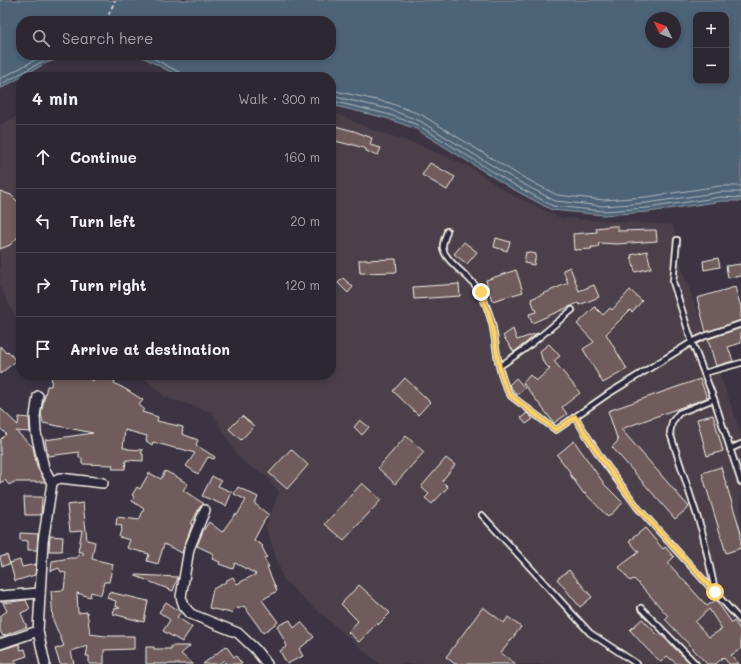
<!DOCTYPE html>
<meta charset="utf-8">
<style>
:root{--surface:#2d2732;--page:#39333e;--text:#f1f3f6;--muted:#a7a5ac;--line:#48444d}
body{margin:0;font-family:Mali,sans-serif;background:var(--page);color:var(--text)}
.controls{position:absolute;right:12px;top:12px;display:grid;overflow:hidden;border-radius:8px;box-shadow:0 2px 6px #0003}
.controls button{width:36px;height:36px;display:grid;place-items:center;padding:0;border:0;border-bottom:1px solid var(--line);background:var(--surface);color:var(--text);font:20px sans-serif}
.compass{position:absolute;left:645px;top:12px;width:36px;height:36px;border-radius:50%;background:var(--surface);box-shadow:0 2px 6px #0003;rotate:313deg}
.stop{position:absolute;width:12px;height:12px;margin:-9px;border:3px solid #ffd166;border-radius:50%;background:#fff}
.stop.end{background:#ffd166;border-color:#fff;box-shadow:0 1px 4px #0008}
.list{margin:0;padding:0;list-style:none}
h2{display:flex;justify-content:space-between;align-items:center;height:52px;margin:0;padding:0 16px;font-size:17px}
h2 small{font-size:13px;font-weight:400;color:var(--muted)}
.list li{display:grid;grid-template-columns:26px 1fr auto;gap:12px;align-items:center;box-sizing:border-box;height:64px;padding:0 16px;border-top:1px solid var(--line)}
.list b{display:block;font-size:15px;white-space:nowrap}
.list em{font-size:13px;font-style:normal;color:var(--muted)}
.icon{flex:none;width:22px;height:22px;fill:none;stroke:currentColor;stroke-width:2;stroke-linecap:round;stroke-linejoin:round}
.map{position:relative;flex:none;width:741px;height:664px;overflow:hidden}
.search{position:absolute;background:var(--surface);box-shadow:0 2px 6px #0003;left:16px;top:16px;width:320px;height:44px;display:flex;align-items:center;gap:10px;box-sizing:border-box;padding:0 14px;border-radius:16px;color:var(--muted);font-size:15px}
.panel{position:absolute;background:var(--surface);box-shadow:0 2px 6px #0003;left:16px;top:72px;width:320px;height:308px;border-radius:16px}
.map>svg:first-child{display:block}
.built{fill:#4b404a}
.water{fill:#4d6378;stroke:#909ca5;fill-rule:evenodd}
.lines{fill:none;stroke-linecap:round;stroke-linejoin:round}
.shore{stroke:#b1b8bb;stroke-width:1}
.building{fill:#6f5c5c;stroke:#f4f1e8;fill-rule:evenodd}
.lane-casing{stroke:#f4f1e8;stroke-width:8}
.street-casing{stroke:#f4f1e8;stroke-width:12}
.path{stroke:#f4f1e8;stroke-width:1.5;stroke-dasharray:4 3;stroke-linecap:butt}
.lane{stroke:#2f2a3d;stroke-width:4.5}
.street{stroke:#2f2a3d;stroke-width:9}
.route{stroke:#ffd166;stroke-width:5}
</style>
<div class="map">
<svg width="741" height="664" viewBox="0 0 741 664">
<rect width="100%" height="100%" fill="#3c3443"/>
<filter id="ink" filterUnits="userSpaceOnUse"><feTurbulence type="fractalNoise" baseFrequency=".025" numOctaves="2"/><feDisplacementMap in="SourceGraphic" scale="8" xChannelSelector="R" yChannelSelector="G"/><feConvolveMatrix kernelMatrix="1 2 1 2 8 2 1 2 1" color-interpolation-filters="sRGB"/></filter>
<g filter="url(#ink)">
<g class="built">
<polygon points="331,111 370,129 416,144 468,166 510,194 561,218 673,225 682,269 741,433 741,664 380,664 305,600 283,579 266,527 279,492 265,474 252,468 238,457 212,412 165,397 141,375 331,375"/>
<polygon points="21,114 21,328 0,286 0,125"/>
</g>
<path class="water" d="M 0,0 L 741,0 L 741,201 L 722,201 L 648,212 L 603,215 L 552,210 L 509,187 L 416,129 L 386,118 L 331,105 L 331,77 L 180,77 L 139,55 L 331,55 L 331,21 L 21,21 L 21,55 L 71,55 L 46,63 L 0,89 ZM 696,15 L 726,15 L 726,81 L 696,81 ZM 651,18 L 675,18 L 675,42 L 651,42 Z"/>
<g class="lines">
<g class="shore">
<polyline points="147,55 179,72 181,77"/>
<polyline points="0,79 44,55"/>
<polyline points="0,85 45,60 59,55"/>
<polyline points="331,90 390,103 422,115 517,174 557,195 604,200 646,197 720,186 741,186"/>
<polyline points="331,96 389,109 420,121 514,179 555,201 603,206 647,203 721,192 741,192"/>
<polyline points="331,101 387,114 418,125 511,183 553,206 603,211 647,208 721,197 741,198"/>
</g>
</g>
<g class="building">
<polygon points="331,125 354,131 372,138 370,145 381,148 378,155 366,151 366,149 351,144 351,145 331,140"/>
<polygon points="430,163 455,177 447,190 422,175"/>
<polygon points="0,191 11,195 18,202 21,208 21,232 17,238 10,245 0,249"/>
<polygon points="612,226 618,226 618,231 655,230 656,230 657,241 617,244 599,243 598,247 591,247 592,249 574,250 573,234 597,232 596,228"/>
<polygon points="496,238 510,242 507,251 494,247"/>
<polygon points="464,242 477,252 467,264 454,254"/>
<polygon points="647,251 651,268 635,272 631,255"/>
<polygon points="526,252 536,254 534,265 524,263"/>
<polygon points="718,258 720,267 704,270 703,261"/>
<polygon points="396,259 397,272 360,273 359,260"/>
<polygon points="741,264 741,276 728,278 726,266"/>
<polygon points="570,267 579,291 594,285 599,297 579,305 578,303 532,323 529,314 536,312 531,299 568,283 563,270"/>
<polygon points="516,270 523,292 492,301 486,280"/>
<polygon points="343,278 353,287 348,293 338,283"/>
<polygon points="459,284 460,296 414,299 413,287"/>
<polygon points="735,287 741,307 741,320 706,332 697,298"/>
<polygon points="630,290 642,301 632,312 630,310 606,334 627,369 603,383 583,349 594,342 577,324 595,307 603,315 610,308 612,310"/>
<polygon points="741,328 741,343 728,347 733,361 716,366 709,343 708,339"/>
<polygon points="513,329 517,340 538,333 514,352 503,336"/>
<polygon points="549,344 560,356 554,361 580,393 562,407 567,414 554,423 523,383 530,375 536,381 550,369 543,362 540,351"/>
<polygon points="0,346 6,353 8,351 16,361 0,374"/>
<polygon points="52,375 72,376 75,375 86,377 93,381 96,375 104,375 115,381 114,383 127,390 143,400 139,405 144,409 142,412 158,417 157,421 183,427 182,434 198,440 196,445 215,457 214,459 208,457 198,474 186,466 195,453 178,448 178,449 153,442 152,445 146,441 147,436 125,430 123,448 127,448 127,449 143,450 141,453 143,454 143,461 126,460 125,469 112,469 113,465 82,464 82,458 79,458 79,452 48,456 45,440 93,433 43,423 41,413 47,386 51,386"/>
<polygon points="405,378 430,402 418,415 393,391"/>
<polygon points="516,378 525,388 517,395 509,385"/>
<polygon points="700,379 707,398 621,429 689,507 675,519 612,447 618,441 608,411"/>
<polygon points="0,408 18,425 19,417 29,418 30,432 16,431 33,447 37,467 45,482 14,482 9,485 5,480 0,483 0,440 6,434 0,428"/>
<polygon points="527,413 533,419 526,424 521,418"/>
<polygon points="713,415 723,451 707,456 697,419"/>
<polygon points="242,416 254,426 241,440 229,429"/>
<polygon points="360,420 369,427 362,435 354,427"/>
<polygon points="406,436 424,452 395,484 378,468"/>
<polygon points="574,441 605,485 623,503 608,517 585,493 584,494 569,473 570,472 557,455"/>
<polygon points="291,449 308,465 287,489 269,473"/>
<polygon points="446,458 455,465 442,481 448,487 432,504 425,498 429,494 421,487"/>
<polygon points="721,467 741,533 741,548 726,553 702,473"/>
<polygon points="165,471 177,477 188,484 183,490 204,504 200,507 191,524 192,525 182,553 164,544 158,564 147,561 149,554 127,548 130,540 119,537 122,526 116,525 117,517 139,520 144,509 132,501 134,497 132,495 137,487 140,489 149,473 161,479"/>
<polygon points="212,476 221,481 218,486 232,492 226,506 202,496"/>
<polygon points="362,483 381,500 344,540 325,524"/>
<polygon points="238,487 258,497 255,504 269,515 264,521 254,540 263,546 262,547 267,557 264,558 269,567 267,567 277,591 262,600 278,622 263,633 244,606 238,609 237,607 231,613 209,608 213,589 226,582 225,581 233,577 237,584 256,574 235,563 233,569 219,564 220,562 212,559 214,554 197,546 203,531 209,522 222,532 235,514 237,515 246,500 234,494"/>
<polygon points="24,497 42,497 41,515 25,515"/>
<polygon points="83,503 87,540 95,542 92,559 113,564 109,582 104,582 101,595 91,592 90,597 77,593 78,613 87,612 90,634 105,636 134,636 134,649 104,650 104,664 89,664 89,656 86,656 88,646 71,651 74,664 60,664 55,649 64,646 53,620 51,591 64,590 66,573 61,572 59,568 51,571 52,561 70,558 77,558 77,556 83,555 83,552 78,552 82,530 70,531 67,505"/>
<path d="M 645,528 L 663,549 L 665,547 L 674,557 L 668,563 L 707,606 L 716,600 L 732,623 L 734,621 L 741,631 L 741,649 L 731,655 L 739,664 L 729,664 L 723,657 L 716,664 L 707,664 L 665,619 L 668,616 L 644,589 L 634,579 L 630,581 L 619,567 L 639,552 L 629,541 ZM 709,609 L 722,629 L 709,637 L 695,622 Z"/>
<polygon points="20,533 38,534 37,550 28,550 28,541 20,540"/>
<polygon points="50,536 63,537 62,551 49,551"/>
<polygon points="7,555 10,564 2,566 0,557"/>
<polygon points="20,560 22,567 36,564 35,575 15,581 10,563"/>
<polygon points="569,570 592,597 580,607 557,579"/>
<polygon points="136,575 178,577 173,591 136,576"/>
<polygon points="359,585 390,613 378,625 377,623 359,642 348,632 358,621 341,604"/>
<polygon points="109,592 148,601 144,622 113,614 114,609 120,608 115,606 116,601 107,598"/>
<polygon points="26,600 30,609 21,613 27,627 3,636 0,631 0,616 7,611 3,603"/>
<polygon points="166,602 181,612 177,617 192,627 182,642 163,631 170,620 159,612"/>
<polygon points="483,607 504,623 508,617 521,627 501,653 516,664 455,664 446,657"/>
<polygon points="642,619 658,635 660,634 691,664 677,664 667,656 661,662 646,648 630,630"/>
<polygon points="290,620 294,628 301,622 314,637 299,649 303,656 287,664 280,651 287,646 277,626"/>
<polygon points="19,644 21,650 25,649 27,656 15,660 17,664 0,664 0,650"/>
<polygon points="171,646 190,646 181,654 193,664 146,664 146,647 154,647 154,649 171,649"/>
<polygon points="226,646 234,657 236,656 242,664 223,664 225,663 224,660 219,664 203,664"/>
</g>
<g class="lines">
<defs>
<g id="lane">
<path d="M 447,231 C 446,236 442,243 443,248 C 445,262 473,278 480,292 C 485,301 489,313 492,323 C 497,347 497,376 511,396 L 556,430 L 608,394 L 692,342 L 705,336 L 741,324"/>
<polyline points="677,240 673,282 692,342 714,399 741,482"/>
<polyline points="500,366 525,349 572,310"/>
<polyline points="704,373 741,363"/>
<polyline points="714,399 679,413 672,422 670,433 702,531 715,590"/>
<polyline points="575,417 601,458 638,508 741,621"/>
<polyline points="730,449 741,444"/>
<polyline points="482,515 590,633 637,664"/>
<polyline points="641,608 696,664"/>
</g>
<g id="street">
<polyline points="38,396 35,416 36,433 44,468 52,483 43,542 38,631 45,664"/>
<polyline points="52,483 53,481 60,478 103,483"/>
<polyline points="205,510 189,549 181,597 184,606 191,614 238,633 255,649 267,664"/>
<polyline points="0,596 40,593"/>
<polyline points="0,644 38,631"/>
</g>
</defs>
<use href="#lane" class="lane-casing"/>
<use href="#street" class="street-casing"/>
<polyline class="path" points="106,21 115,0"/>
<use href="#lane" class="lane"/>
<use href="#street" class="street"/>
</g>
</g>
<g class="lines" filter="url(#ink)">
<path class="route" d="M 481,292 C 484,302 489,312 491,322 C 498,346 496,375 511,396 L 556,430 L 575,417 L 601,458 L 638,508 L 715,592"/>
</g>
</svg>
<div class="controls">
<button>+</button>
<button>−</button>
</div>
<svg class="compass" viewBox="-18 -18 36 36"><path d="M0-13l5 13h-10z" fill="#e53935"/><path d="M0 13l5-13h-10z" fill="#a7a5ac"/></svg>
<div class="stop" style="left:715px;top:592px"></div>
<div class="stop end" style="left:481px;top:292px"></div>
<div class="search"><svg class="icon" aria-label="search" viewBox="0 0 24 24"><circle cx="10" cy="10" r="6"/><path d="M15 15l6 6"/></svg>Search here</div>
<section class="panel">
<h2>4 min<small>Walk · 300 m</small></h2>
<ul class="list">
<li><svg class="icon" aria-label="ahead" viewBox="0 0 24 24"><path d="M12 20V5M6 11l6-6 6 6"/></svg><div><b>Continue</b></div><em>160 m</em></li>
<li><svg class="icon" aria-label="left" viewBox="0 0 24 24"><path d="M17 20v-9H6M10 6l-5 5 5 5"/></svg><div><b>Turn left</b></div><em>20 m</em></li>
<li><svg class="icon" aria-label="right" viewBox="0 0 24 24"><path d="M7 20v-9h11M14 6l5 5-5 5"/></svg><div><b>Turn right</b></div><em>120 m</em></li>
<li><svg class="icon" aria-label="arrive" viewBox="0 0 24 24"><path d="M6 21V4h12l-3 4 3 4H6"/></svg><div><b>Arrive at destination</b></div></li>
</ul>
</section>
</div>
